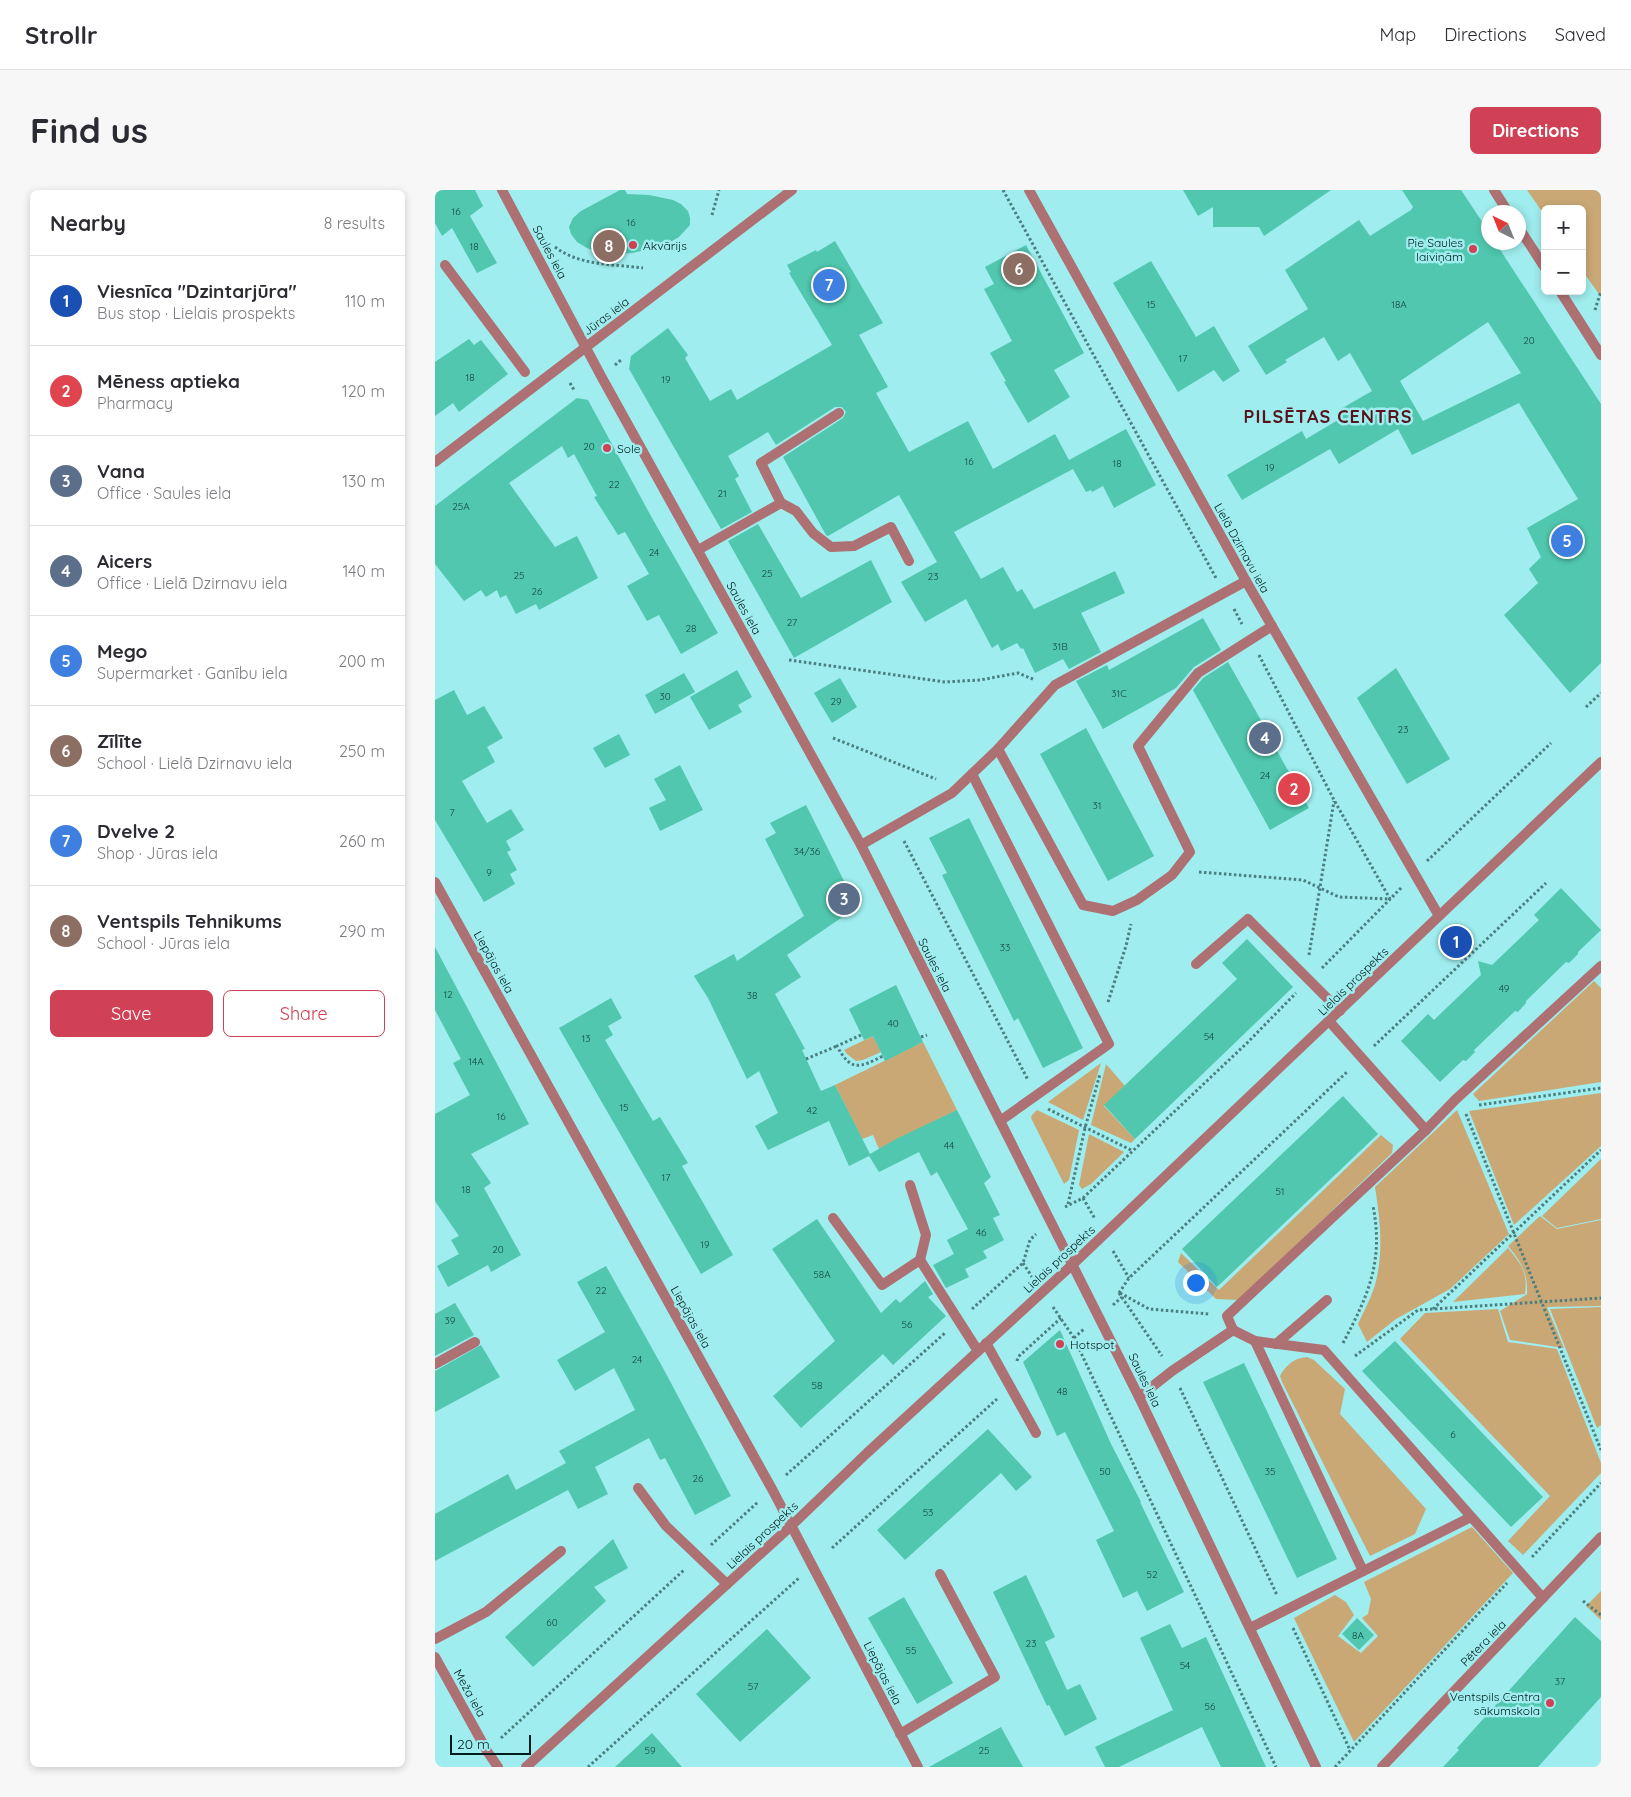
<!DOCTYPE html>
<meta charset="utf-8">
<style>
:root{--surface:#fff;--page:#f7f7f7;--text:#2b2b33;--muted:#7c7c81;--line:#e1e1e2;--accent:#d14155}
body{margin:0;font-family:Quicksand,sans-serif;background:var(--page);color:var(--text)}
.controls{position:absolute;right:15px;top:15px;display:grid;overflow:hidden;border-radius:8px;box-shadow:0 2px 8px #0003}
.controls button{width:45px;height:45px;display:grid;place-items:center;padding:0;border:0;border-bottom:1px solid var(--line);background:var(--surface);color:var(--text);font:25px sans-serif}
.compass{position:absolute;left:1046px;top:15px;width:45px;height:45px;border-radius:50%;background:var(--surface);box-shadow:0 2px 8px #0003;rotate:317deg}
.scale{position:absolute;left:15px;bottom:12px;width:81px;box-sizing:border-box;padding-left:5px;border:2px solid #001c1d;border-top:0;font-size:14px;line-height:18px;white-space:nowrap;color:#001c1d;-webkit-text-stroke:4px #9fedee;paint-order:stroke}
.you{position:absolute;left:760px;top:1092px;width:18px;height:18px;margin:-12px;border:4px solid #fff;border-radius:50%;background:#1a73e8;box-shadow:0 0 0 8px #1a73e833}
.badge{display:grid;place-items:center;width:32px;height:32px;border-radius:50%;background:var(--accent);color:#fff;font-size:16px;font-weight:700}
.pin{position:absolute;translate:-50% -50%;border:2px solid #fff;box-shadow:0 1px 5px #0006}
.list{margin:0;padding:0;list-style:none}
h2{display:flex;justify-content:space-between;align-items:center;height:65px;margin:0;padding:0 20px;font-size:21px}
h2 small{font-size:16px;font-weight:400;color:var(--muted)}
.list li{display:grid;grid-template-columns:32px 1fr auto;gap:15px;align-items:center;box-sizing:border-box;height:90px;padding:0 20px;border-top:1px solid var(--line)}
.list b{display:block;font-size:19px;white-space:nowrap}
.list p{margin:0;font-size:16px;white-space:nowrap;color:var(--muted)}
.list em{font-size:16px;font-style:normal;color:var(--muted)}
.actions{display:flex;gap:10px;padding:15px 20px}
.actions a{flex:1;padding:11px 0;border:1px solid var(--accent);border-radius:8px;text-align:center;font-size:18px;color:var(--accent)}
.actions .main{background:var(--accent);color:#fff}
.map{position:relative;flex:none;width:1166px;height:1577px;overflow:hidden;border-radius:8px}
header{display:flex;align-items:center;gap:30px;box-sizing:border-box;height:70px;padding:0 25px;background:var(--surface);border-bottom:1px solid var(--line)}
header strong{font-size:24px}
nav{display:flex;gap:28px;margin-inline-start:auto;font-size:18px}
.intro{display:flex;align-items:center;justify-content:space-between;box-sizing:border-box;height:120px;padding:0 30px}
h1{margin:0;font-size:35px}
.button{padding:12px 22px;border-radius:8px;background:var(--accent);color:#fff;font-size:18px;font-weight:700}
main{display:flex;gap:30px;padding:0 30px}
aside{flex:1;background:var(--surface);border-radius:8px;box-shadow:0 2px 8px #0003}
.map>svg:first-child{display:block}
.green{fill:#caa875}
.building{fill:#50c7ae;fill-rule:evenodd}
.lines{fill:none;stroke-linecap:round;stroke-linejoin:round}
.path{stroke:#4b7e7f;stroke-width:3;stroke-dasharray:2.5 2.5;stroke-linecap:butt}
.service{stroke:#ae7173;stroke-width:10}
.minor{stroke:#ae7173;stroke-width:10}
.tertiary{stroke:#ae7173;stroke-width:10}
.poi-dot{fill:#d14155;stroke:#9fedee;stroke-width:2}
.labels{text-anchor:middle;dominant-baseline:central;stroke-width:5;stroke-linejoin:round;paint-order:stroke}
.number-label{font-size:10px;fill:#144741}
.poi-label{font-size:12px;fill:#001c1d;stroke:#9fedee;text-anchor:start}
.street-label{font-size:12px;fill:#001c1d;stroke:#9fedee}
.district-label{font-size:18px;font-weight:bold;letter-spacing:1px;fill:#58131d;stroke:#9fedee}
</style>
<header>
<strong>Strollr</strong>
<nav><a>Map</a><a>Directions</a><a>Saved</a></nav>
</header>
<div class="intro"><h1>Find us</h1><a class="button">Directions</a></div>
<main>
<aside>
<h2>Nearby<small>8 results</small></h2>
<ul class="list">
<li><span class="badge" style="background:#1a4fb4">1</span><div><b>Viesnīca &quot;Dzintarjūra&quot;</b><p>Bus stop · Lielais prospekts</p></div><em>110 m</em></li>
<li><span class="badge" style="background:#e0444e">2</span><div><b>Mēness aptieka</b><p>Pharmacy</p></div><em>120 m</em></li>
<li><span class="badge" style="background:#5c6f8a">3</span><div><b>Vana</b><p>Office · Saules iela</p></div><em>130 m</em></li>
<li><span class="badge" style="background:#5c6f8a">4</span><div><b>Aicers</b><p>Office · Lielā Dzirnavu iela</p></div><em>140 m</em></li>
<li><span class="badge" style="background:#3f7fe0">5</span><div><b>Mego</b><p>Supermarket · Ganību iela</p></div><em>200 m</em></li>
<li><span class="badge" style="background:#8d6e63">6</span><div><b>Zīlīte</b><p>School · Lielā Dzirnavu iela</p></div><em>250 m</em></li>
<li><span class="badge" style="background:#3f7fe0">7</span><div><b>Dvelve 2</b><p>Shop · Jūras iela</p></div><em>260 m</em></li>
<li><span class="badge" style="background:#8d6e63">8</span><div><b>Ventspils Tehnikums</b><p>School · Jūras iela</p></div><em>290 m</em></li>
</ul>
<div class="actions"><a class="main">Save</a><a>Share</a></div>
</aside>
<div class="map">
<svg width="1166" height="1577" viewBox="0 0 1166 1577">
<rect width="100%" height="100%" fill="#9fedee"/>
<g class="green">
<polygon points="1092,0 1166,0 1166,107 1147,80 1147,19 1110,19 1110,26"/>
<polygon points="1159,791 1166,798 1166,892 1044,911 1038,904"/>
<polygon points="438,846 446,862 428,870 421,871 412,864 409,860"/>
<polygon points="488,852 522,920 444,959 438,945 427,949 400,895"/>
<polygon points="666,873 648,930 613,912"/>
<polygon points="671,874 690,896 669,916 700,949 696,953 656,935"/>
<polygon points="1166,903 1166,956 1079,1035 1034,921"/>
<polygon points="602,920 644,940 634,990 629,994 596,928 597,925"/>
<path d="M 1022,920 L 1074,1044 L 1015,1099 L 961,1129 L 932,1152 L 923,1134 C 929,1121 936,1108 940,1095 C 949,1062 945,1029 940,997 Z"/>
<polygon points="654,944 689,962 656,994 647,999 644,995"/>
<polygon points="946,945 958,955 957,963 804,1110 781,1109 743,1072 746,1063 784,1100"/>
<polygon points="1166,969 1166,1029 1122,1038 1107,1026"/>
<path d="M 1105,1026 L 1122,1039 L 1166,1030 L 1166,1116 L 1112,1117 L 1129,1158 L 1075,1150 L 1065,1121 L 1092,1104 C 1093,1082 1086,1072 1073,1056 Z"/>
<path d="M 1073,1058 C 1086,1074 1093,1082 1090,1104 L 1018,1112 Z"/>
<polygon points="1166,1117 1166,1235 1162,1238 1115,1119"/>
<polygon points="1063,1119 1073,1152 1122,1159 1166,1273 1166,1283 1088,1365 1073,1351 1115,1306 965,1149 990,1123"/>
<path d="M 872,1167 L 879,1170 L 910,1199 L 905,1224 L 991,1319 L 980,1344 L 935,1366 L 847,1192 L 845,1186 C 851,1175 859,1168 872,1167 Z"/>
<polygon points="1037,1337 1078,1383 919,1552 859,1428 900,1405 911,1412 919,1425 903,1446 926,1463 943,1446 927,1428 933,1424 936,1409 929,1392"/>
<polygon points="1166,1401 1166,1430 1151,1416"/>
</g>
<g class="building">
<polygon points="0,0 40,0 48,16 35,26 62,73 42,83 17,38 7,46 0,33"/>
<polygon points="185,0 190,0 192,4 214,5 238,10 246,14 253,21 255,28 255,35 244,47 232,54 198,63 179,64 163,62 152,58 142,52 136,44 134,37 138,28 146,21"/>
<polygon points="748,0 896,0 829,46 824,37 778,37 778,17 763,26"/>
<path d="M 967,0 L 1026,0 L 1054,42 L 1054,52 L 1060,52 L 1166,214 L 1166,473 L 1135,503 L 1069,425 L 1103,393 L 1094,379 L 1106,367 L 1092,338 L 1143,309 L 1084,213 L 977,265 L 963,239 L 904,274 L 895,259 L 807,310 L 792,285 L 867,241 L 871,249 L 908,227 L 904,220 L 937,201 L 915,163 L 903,171 L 889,147 L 850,170 L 852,172 L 831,185 L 813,156 L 873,119 L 850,80 L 924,30 L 935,46 L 976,20 L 978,17 ZM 1053,132 L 1086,183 L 988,231 L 965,191 Z"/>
<polygon points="400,51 448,133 424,145 453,197 441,203 474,262 533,231 558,279 620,244 634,270 691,239 721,295 679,318 668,296 657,302 656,300 651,302 638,279 519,342 546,389 568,377 582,402 587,399 599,419 680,381 690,403 646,423 666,462 634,479 628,469 600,483 588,458 586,459 582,453 566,461 563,454 557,458 531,409 490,432 466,392 502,372 464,305 393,346 391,345 348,267 408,228 411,222 407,217 400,217 341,255 333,242 293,266 304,286 300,289 317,322 286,339 194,179 196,166 233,138 253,165 250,168 275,211 296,199 302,210 397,155 354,83 356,82 352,75 381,60 382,62"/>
<polygon points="591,55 649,163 619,180 635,207 593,233 569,192 571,191 555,163 577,151 549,99 559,94 550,77"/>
<polygon points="716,71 761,147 779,136 805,181 788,192 779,180 743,202 678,93"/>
<polygon points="34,149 39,155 46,150 73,184 24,222 18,213 0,226 0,172"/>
<polygon points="142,208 153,210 217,328 283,443 246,464 224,425 212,431 192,396 214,384 190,342 183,345 159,307 162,306 139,264 133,268 127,256 74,293 120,357 142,346 163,388 104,420 101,414 81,424 71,405 65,408 62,400 51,407 46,400 29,411 0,374 0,316"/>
<polygon points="323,334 366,408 436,370 457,412 359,468 293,351"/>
<polygon points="768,428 786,460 759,477 741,498 668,539 641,491 672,475 674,480"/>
<polygon points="793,472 827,532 842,542 841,559 874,618 835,640 758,500 768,488"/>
<polygon points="961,478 1015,569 972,594 922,508"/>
<polygon points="302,480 317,507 303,515 307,522 274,540 255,507"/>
<polygon points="249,483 260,502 220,524 210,505"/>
<polygon points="405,488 422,517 397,533 379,503"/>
<polygon points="19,500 32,525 49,516 68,548 52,557 60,572 27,591 52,633 76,619 89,640 71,651 76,660 72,662 82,680 75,684 80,694 49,712 0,630 0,510"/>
<polygon points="651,538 719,666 673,691 605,564"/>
<polygon points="184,544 195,565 170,578 158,558"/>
<polygon points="245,575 268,620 225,641 214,618 231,610 219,589"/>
<polygon points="371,615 422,717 352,765 366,787 340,804 370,859 367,860 386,901 400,895 435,964 461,949 522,920 556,987 549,993 565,1025 558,1028 569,1050 548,1061 552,1068 530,1079 534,1087 511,1098 498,1075 519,1064 512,1050 533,1039 502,982 496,986 484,962 444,982 434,966 414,976 394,931 333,960 320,936 343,923 324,881 312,889 273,808 259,786 299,764 302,771 369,726 330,649 341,643 335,633"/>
<polygon points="534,628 648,858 608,878 583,828 579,831 507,685 512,683 494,648"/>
<polygon points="1126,698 1166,740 1143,762 1143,764 1134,773 1131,772 1091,811 1091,813 1083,822 1080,821 1039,860 1040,862 1031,871 1028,870 1005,892 966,851 993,824 999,830 1046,785 1043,771 1057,775 1104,730 1099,725"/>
<polygon points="812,749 858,797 700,949 669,915 802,789 787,773"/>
<polygon points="0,757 94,934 36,964 56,993 49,998 86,1065 56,1082 53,1075 13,1097 2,1076 24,1064 16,1050 24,1046 0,1011 0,924 35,905 18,873 26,869 0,820"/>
<polygon points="461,795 488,852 450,871 438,846 429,850 414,819"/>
<polygon points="176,808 187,828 173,836 178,845 170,850 218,931 225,927 253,973 247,976 298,1065 266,1084 124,838"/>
<polygon points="908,906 943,944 782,1097 747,1059"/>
<polygon points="382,1029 446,1123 461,1109 465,1113 490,1091 498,1104 493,1107 511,1126 458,1175 448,1164 366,1238 338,1206 400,1151 337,1059"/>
<polygon points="171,1076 228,1178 296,1306 260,1325 230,1268 225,1270 214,1248 160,1277 173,1304 143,1319 133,1300 0,1371 0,1324 73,1284 81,1300 131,1273 124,1261 200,1220 179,1178 140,1201 122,1170 170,1142 142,1092"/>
<polygon points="20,1113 39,1145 0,1166 0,1124"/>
<polygon points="625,1140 676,1254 706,1312 705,1312 749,1402 712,1421 702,1401 688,1408 661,1350 679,1341 630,1242 622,1246 588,1172"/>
<polygon points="960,1151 1108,1307 1076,1337 927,1181"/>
<polygon points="46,1155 65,1187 0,1222 0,1181"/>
<polygon points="809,1173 902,1369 862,1388 768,1192"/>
<polygon points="553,1239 597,1287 581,1301 566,1283 470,1370 442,1340"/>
<polygon points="178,1349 193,1378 159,1397 171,1411 98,1477 70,1447"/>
<polygon points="591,1385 620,1447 610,1452 632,1500 645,1494 662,1529 630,1546 614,1515 612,1516 558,1402"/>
<polygon points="469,1407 518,1493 482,1514 433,1428"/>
<polygon points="1140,1427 1166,1451 1166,1507 1103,1577 1008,1577 1024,1560 1022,1558"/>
<polygon points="922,1428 939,1445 924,1460 907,1444"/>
<polygon points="735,1434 747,1458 771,1447 831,1577 786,1577 767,1537 684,1577 670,1577 660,1557 738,1520 705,1448"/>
<polygon points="332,1439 376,1488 305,1552 261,1504"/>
<polygon points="566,1537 588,1577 494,1577"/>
<polygon points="217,1543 247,1577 180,1577"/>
</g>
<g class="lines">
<g class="path">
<polyline points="568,0 781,388"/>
<polyline points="277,25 284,0"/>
<path d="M 120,57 C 145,76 178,74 208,78"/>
<polyline points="1160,120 1166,101"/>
<polyline points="180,175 186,170"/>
<polyline points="135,193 139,200"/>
<polyline points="799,419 807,434"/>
<polyline points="824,465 899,610 955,709"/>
<polyline points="354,470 510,492 545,490 583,483 600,490"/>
<polyline points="1151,517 1166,503"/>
<polyline points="398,548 501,589"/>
<polyline points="469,651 593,890"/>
<polyline points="992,671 1116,553"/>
<polyline points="764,682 868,690 904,707 955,709"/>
<polyline points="874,765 899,611"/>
<polyline points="887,778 967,697"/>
<polyline points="673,812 691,756 696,734"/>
<path d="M 426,845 L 402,856 C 416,882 424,878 448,866"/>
<polyline points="486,847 492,845"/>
<polyline points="939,856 1111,693"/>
<polyline points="371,869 402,856"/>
<polyline points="1044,915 1166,898"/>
<polyline points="613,919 698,961"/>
<polyline points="1031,924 1166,1260"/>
<polyline points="648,1008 660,1029"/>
<polyline points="633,1014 650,938 665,884"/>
<polyline points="630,1017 648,1008 812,853 861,803"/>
<polyline points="678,1061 694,1088"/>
<polyline points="588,1073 597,1087"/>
<polyline points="684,1103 694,1088 913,881"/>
<polyline points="684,1103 727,1166"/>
<polyline points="685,1103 714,1119 774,1124"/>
<polyline points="678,1115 687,1107"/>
<polyline points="618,1117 639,1148 841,1577"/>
<polyline points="537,1119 588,1073 595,1050 601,1044"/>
<polyline points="998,1119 1166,960"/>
<polyline points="639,1148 650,1138"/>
<path d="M 908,1153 C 933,1106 949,1071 938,1016"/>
<polyline points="920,1166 983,1120 1166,1108"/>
<polyline points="582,1171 583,1167 626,1128"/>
<polyline points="745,1198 842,1405"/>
<polyline points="351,1285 510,1143"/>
<polyline points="276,1355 323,1312"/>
<polyline points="397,1358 562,1209"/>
<polyline points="1097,1367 1166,1293"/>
<polyline points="1148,1411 1166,1425"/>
<polyline points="858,1438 915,1560"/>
<polyline points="66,1548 249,1380"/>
<polyline points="153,1577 364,1388"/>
<polyline points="900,1577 1072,1393"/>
</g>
<g class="service">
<polyline points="10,75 90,182"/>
<polyline points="346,313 361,321 378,343 396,357 419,356 456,337 474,371"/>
<polyline points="263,360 346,313 326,273 404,223"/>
<polyline points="475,995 491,1045 485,1070"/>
<polyline points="398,1028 447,1095 485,1070 543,1161"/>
<polyline points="551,1153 601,1243"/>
<polyline points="841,1154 892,1110"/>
<polyline points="0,1174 40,1152"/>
<polyline points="203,1298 231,1336 292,1394"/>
<polyline points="0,1449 51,1422 126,1361"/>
<polyline points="465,1544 560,1487 505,1384"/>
</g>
<g class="minor">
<polyline points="594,0 811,391 1004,726"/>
<polyline points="811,391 620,495 563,559 648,715 678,721 702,710 737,685 755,662 703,556 763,483 837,436"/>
<polyline points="537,584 674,854 565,931"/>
<polyline points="426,655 517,603 563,559"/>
<polyline points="0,692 337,1299 483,1577"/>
<polyline points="761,774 813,729 905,821"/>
<polyline points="894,831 991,940"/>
<polyline points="798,1140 820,1151 889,1160 1108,1408"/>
<polyline points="820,1151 928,1381"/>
<polyline points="704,1207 737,1181 798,1140 792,1126 991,940 1020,910 1166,776"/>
<polyline points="815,1438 1036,1327"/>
<polyline points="0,1467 52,1561 63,1577"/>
<polyline points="947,1577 1166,1347"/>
</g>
<g class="tertiary">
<polyline points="67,0 166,186 426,655 704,1207 881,1577"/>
<polyline points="1059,0 1073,22"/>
<polyline points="1084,38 1110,78"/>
<polyline points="1125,101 1166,165"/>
<polyline points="0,272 357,0"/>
<polyline points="91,1577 356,1336 432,1263 638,1074 1166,572"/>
</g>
</g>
<g class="poi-dot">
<circle cx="198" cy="55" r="5"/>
<circle cx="1038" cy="59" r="5"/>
<circle cx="172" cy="258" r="5"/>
<circle cx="625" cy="1154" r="5"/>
<circle cx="1115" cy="1513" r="5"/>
</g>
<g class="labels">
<g class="number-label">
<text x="21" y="21">16</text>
<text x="196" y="32">16</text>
<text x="39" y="56">18</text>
<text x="716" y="114">15</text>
<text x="964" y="114">18A</text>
<text x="1094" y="150">20</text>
<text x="748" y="168">17</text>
<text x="35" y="187">18</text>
<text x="231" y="189">19</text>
<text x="154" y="256">20</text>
<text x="534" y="271">16</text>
<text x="682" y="273">18</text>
<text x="835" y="277">19</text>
<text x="179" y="294">22</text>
<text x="287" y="303">21</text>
<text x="26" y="316">25A</text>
<text x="219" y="362">24</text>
<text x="332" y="383">25</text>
<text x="84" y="385">25</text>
<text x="498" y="386">23</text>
<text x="102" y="401">26</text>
<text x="357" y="432">27</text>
<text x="256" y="438">28</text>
<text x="625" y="456">31B</text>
<text x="684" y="503">31C</text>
<text x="230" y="506">30</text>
<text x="401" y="511">29</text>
<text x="968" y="539">23</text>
<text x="830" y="585">24</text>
<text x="662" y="615">31</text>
<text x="17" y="622">7</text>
<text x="372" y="661">34/36</text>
<text x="54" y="682">9</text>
<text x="570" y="757">33</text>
<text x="1069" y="798">49</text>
<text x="13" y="804">12</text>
<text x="317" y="805">38</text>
<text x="458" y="833">40</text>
<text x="774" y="846">54</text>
<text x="151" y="848">13</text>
<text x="41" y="871">14A</text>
<text x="189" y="917">15</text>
<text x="377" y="920">42</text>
<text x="66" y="926">16</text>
<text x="514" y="955">44</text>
<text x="231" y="987">17</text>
<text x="31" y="999">18</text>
<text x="845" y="1001">51</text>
<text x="546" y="1042">46</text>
<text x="270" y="1054">19</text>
<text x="63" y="1059">20</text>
<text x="387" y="1084">58A</text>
<text x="166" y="1100">22</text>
<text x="15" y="1130">39</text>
<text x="472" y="1134">56</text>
<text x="202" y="1169">24</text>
<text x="382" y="1195">58</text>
<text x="627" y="1201">48</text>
<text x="1018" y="1244">6</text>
<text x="670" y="1281">50</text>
<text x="835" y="1281">35</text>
<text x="263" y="1288">26</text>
<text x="493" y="1322">53</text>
<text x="717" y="1384">52</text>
<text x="117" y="1432">60</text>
<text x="923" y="1445">8A</text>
<text x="596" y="1453">23</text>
<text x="476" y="1460">55</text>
<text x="750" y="1475">54</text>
<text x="1125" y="1491">37</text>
<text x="318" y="1496">57</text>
<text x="775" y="1516">56</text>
<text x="215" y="1560">59</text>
<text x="549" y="1560">25</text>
</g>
<g class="poi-label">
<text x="1028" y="52" text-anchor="end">Pie Saules<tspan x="1028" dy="14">laiviņām</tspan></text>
<text x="208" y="55">Akvārijs</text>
<text x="182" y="258">Sole</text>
<text x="635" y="1154">Hotspot</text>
<text x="1105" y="1506" text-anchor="end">Ventspils Centra<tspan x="1105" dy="14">sākumskola</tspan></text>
</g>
<g class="street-label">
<text transform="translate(115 62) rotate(62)">Saules iela</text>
<text transform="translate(171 126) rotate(-37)">Jūras iela</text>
<text transform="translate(807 358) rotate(61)">Lielā Dzirnavu iela</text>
<text transform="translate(309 418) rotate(61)">Saules iela</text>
<text transform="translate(59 772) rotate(61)">Liepājas iela</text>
<text transform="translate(500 775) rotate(63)">Saules iela</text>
<text transform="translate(918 791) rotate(-44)">Lielais prospekts</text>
<text transform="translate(624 1069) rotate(-43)">Lielais prospekts</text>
<text transform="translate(256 1127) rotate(61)">Liepājas iela</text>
<text transform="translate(710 1190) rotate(64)">Saules iela</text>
<text transform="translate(327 1345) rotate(-43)">Lielais prospekts</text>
<text transform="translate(1048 1453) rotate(-46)">Pētera iela</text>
<text transform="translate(448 1483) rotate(63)">Liepājas iela</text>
<text transform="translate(35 1503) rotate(61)">Meža iela</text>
</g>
<g class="district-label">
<text x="893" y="226">PILSĒTAS CENTRS</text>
</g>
</g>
</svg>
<div class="controls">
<button>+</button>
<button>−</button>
</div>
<svg class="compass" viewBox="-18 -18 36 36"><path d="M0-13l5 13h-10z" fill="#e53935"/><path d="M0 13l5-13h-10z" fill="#7c7c81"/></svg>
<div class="scale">20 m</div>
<div class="you"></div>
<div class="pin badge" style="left:1021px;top:752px;background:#1a4fb4">1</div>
<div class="pin badge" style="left:859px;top:599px;background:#e0444e">2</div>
<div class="pin badge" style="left:409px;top:709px;background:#5c6f8a">3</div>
<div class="pin badge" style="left:830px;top:548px;background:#5c6f8a">4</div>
<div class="pin badge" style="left:1132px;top:351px;background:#3f7fe0">5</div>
<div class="pin badge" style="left:584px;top:79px;background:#8d6e63">6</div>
<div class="pin badge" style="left:394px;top:95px;background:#3f7fe0">7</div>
<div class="pin badge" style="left:174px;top:56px;background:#8d6e63">8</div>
</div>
</main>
